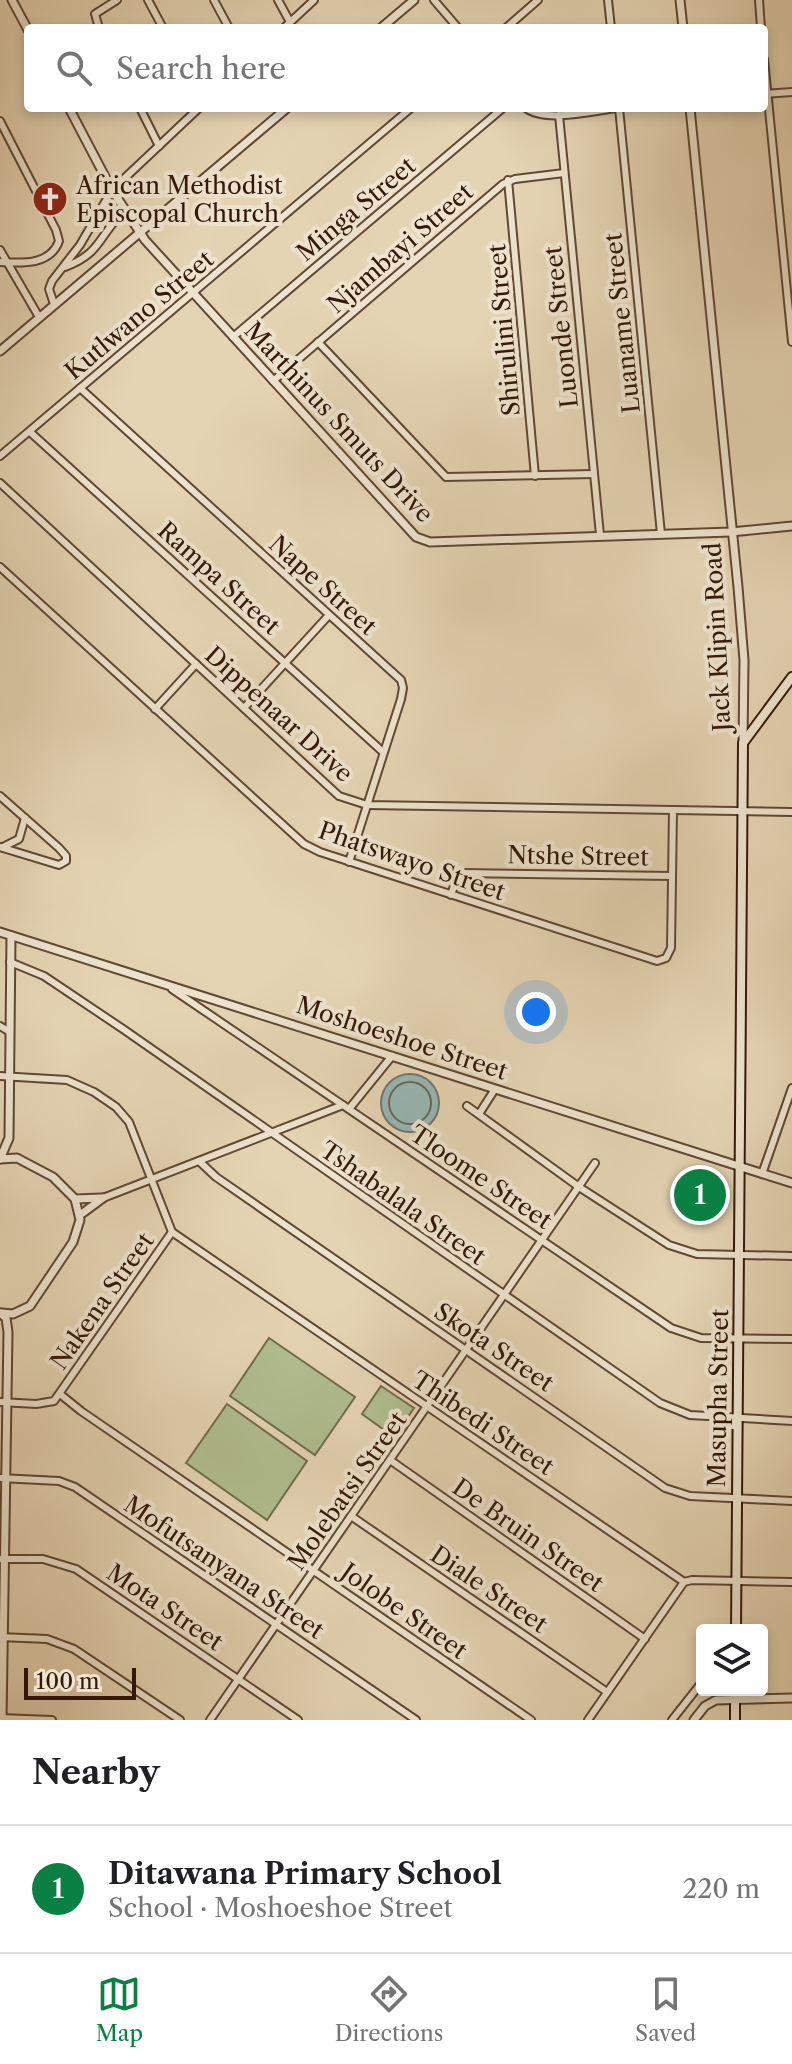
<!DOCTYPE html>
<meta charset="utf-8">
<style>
:root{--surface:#fff;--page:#f2f2f2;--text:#202124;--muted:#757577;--line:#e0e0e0;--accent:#0b8043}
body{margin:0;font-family:"Libre Caslon Text",serif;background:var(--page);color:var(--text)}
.controls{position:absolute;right:24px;bottom:24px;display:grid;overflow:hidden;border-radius:8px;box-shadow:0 4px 12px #0003}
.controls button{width:72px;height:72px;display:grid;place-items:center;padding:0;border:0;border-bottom:2px solid var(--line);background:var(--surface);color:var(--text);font:40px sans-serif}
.scale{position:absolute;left:24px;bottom:20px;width:112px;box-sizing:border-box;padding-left:8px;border:4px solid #341908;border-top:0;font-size:22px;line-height:28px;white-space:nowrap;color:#341908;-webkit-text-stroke:6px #eee3ce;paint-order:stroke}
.you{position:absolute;left:536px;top:1012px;width:28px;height:28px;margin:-20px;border:6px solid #fff;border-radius:50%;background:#1a73e8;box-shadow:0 0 0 12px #1a73e833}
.badge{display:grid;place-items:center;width:52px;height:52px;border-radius:50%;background:var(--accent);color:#fff;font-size:26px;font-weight:700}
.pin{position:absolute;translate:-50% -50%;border:4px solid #fff;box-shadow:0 2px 8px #0006}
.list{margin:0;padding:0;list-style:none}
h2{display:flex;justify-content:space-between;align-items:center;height:104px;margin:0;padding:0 32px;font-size:34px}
h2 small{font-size:26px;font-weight:400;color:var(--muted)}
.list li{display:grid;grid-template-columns:52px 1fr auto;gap:24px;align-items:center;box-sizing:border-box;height:128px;padding:0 32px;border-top:2px solid var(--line)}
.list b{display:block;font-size:30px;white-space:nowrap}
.list p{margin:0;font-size:26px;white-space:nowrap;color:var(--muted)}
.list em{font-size:26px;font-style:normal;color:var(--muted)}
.icon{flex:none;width:44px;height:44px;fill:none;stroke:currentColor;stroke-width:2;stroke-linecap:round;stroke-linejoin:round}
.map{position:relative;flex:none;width:792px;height:1720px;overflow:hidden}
.search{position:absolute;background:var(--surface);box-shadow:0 4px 12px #0003;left:24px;right:24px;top:24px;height:88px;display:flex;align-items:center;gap:20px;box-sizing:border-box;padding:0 28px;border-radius:8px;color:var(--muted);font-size:30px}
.sheet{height:232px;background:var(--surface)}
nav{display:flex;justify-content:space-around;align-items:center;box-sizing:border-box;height:112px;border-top:2px solid var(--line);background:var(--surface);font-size:22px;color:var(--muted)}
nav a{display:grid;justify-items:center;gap:4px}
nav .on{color:var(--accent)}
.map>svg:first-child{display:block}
.green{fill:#b0be90;stroke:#726c4c;stroke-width:2}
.water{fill:#98b7b5;stroke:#707870;stroke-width:2}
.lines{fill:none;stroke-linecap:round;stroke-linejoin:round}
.shore{stroke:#66685e;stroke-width:2}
.minor-casing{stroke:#604833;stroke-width:10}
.tertiary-casing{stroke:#604833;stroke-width:11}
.secondary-casing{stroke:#341908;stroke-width:12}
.minor{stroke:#eee3ce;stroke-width:6}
.tertiary{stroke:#eee3ce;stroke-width:7}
.secondary{stroke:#eee3ce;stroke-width:8}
.labels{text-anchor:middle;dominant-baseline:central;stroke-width:8;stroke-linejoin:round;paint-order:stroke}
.poi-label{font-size:24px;fill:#341908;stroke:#eee3ce;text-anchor:start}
.street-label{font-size:24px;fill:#341908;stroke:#eee3ce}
</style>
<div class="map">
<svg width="792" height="1720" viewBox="0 0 792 1720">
<rect width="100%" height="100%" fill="#e5d4b3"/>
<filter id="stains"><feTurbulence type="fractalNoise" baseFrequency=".0025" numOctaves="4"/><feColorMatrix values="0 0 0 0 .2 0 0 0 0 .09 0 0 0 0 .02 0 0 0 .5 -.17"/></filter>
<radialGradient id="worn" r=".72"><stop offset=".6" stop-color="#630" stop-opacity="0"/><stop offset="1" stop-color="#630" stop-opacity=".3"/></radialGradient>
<g class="green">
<polygon points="269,1338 355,1397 315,1455 230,1396"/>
<polygon points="381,1386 414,1408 394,1437 362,1414"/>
<polygon points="227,1404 307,1461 267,1520 186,1463"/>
</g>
<circle class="water" cx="410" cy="1103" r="29"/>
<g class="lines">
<circle class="shore" cx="410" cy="1103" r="21"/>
<defs>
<g id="minor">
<polyline points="148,0 163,28"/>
<polyline points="214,0 229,28"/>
<polyline points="278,0 290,22"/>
<polyline points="434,0 458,28"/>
<polyline points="608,0 611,28"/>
<polyline points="759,0 761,28"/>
<polyline points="99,28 95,14 117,0"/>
<polyline points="284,28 314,0"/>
<polyline points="506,28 538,0"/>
<polyline points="764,59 792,342"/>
<polyline points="764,94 792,92"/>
<polyline points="140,108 159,146"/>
<path d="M 526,108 C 545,123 593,111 616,108"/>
<polyline points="619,108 661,534"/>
<polyline points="559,115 600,535"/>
<path d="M 0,121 L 56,230 L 59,241 C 50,266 21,263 0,262"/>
<polyline points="508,180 535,476"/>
<polyline points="0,250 39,317"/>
<path d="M 65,267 C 102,253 98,236 124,211"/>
<polyline points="54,304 49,289 52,281 80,245 112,190 199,108"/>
<polyline points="233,337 503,108"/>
<polyline points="318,342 446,477 594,474"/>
<polyline points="273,381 503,184 515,179 564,173"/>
<polyline points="80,388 401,680 403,688 401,699 349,862"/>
<polyline points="30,432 383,752"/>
<polyline points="0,456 411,108"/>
<polyline points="0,483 339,796 367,805 792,812"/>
<polyline points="0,567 304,844 320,852 657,961 666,958 671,948 673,810"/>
<polyline points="244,708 329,615"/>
<polyline points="155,709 196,664"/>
<polyline points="0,796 59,848 66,856 66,861 59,865 0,847"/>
<polyline points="3,847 19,839 25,818"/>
<polyline points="451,895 456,880 464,873 671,876"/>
<polyline points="10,962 44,976 123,1029 660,1403 690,1415 792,1421"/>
<polyline points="172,989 671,1328 701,1338 792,1339"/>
<polyline points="0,1026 10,1032"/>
<polyline points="0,1076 67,1080 94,1092 116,1107 129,1122 172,1232"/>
<polyline points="467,1106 579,1187 669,1245 697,1254 792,1256"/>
<polyline points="349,1109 392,1056"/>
<polyline points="479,1114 495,1089"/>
<polyline points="199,1161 216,1177 665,1488 690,1496 792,1501"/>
<polyline points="762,1174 792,1088"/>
<polyline points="103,1198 343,1105"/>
<polyline points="172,1232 684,1582 692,1580 792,1582"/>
<polyline points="60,1394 81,1411 531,1720"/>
<polyline points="0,1402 36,1404 54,1401 172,1232"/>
<polyline points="390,1460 645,1639"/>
<polyline points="0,1478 59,1481 75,1487 416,1720"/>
<polyline points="351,1516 607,1692"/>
<polyline points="0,1559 43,1559 76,1569 298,1720"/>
<polyline points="0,1637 47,1639 74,1649 180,1720"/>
<polyline points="0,1718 52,1720"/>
<polyline points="210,1720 595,1163"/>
<polyline points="588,1720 684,1582"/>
<polyline points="672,1720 702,1682"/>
</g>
<g id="tertiary">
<polyline points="12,0 28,30"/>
<polyline points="680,0 683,28"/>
<polyline points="381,28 414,0"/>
<polyline points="69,108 112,190 145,240 416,537 430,542 731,532 792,526"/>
<polyline points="690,108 738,587 744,660 743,743"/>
<polyline points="0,351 287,108"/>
<polyline points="0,932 792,1183"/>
<polyline points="0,1159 17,1158 53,1177 75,1199 80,1220 73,1242 30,1306 13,1314 2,1313"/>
<polyline points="0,1159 9,1138 11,936"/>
<polyline points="75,1199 101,1198"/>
<polyline points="80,1215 103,1198"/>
<polyline points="0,1313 6,1318 8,1332 2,1720"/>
<polyline points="694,1720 705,1706 716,1700 792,1698"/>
</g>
<g id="secondary">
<polyline points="736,1630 743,743 792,677"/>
<polyline points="735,1720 735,1690"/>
</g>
</defs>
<use href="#minor" class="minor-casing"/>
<use href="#tertiary" class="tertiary-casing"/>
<use href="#secondary" class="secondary-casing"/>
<use href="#minor" class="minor"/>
<use href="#tertiary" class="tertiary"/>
<use href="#secondary" class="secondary"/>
</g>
<defs>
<symbol id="church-disc" viewBox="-11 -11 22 22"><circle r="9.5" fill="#8f2418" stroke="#eee3ce"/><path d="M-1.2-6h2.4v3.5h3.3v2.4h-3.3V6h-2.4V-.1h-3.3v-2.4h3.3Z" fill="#fff"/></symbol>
</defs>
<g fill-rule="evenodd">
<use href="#church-disc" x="30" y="179" width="40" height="40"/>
</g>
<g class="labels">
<g class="poi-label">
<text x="76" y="185">African Methodist<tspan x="76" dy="28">Episcopal Church</tspan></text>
</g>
<g class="street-label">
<text transform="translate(356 209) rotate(-40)">Minga Street</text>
<text transform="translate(400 248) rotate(-41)">Njambayi Street</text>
<text transform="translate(139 315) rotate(-40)">Kutlwano Street</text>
<text transform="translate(622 323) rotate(-96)">Luaname Street</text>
<text transform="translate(561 327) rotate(-96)">Luonde Street</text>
<text transform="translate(504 330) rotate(-95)">Shirulini Street</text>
<text transform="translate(339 422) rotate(47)">Marthinus Smuts Drive</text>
<text transform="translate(219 578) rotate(42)">Rampa Street</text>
<text transform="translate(323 585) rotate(42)">Nape Street</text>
<text transform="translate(717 637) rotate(-93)">Jack Klipin Road</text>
<text transform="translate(279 714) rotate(42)">Dippenaar Drive</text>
<text transform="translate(578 856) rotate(1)">Ntshe Street</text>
<text transform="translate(412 861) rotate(19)">Phatswayo Street</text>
<text transform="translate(402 1038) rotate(18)">Moshoeshoe Street</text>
<text transform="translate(481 1177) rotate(34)">Tloome Street</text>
<text transform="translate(403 1203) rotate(35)">Tshabalala Street</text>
<text transform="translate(102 1301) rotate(-55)">Nakena Street</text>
<text transform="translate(494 1347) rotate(34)">Skota Street</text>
<text transform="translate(718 1398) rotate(-89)">Masupha Street</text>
<text transform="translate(483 1423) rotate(34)">Thibedi Street</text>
<text transform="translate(347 1491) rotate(-55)">Molebatsi Street</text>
<text transform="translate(528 1535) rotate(35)">De Bruin Street</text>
<text transform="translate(224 1567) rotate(34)">Mofutsanyana Street</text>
<text transform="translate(489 1589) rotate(34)">Diale Street</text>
<text transform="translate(165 1607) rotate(34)">Mota Street</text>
<text transform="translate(404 1611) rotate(35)">Jolobe Street</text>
</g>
</g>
<rect width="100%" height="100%" filter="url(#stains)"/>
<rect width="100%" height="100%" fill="url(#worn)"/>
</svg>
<div class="controls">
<button><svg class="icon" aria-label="layers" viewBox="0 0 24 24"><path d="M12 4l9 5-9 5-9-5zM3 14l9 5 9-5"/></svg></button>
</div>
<div class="scale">100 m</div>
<div class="you"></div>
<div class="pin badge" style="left:700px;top:1195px">1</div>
<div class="search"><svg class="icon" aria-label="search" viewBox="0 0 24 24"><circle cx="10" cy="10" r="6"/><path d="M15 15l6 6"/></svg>Search here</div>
</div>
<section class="sheet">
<h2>Nearby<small></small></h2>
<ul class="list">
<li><span class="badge">1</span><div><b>Ditawana Primary School</b><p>School · Moshoeshoe Street</p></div><em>220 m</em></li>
</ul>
</section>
<nav>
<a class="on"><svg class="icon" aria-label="map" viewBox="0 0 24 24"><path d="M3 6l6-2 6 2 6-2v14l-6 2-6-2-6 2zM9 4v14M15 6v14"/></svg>Map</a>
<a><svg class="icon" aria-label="directions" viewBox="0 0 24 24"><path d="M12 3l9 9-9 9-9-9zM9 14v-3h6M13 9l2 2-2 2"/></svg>Directions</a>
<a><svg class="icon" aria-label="saved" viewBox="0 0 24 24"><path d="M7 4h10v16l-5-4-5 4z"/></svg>Saved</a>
</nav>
